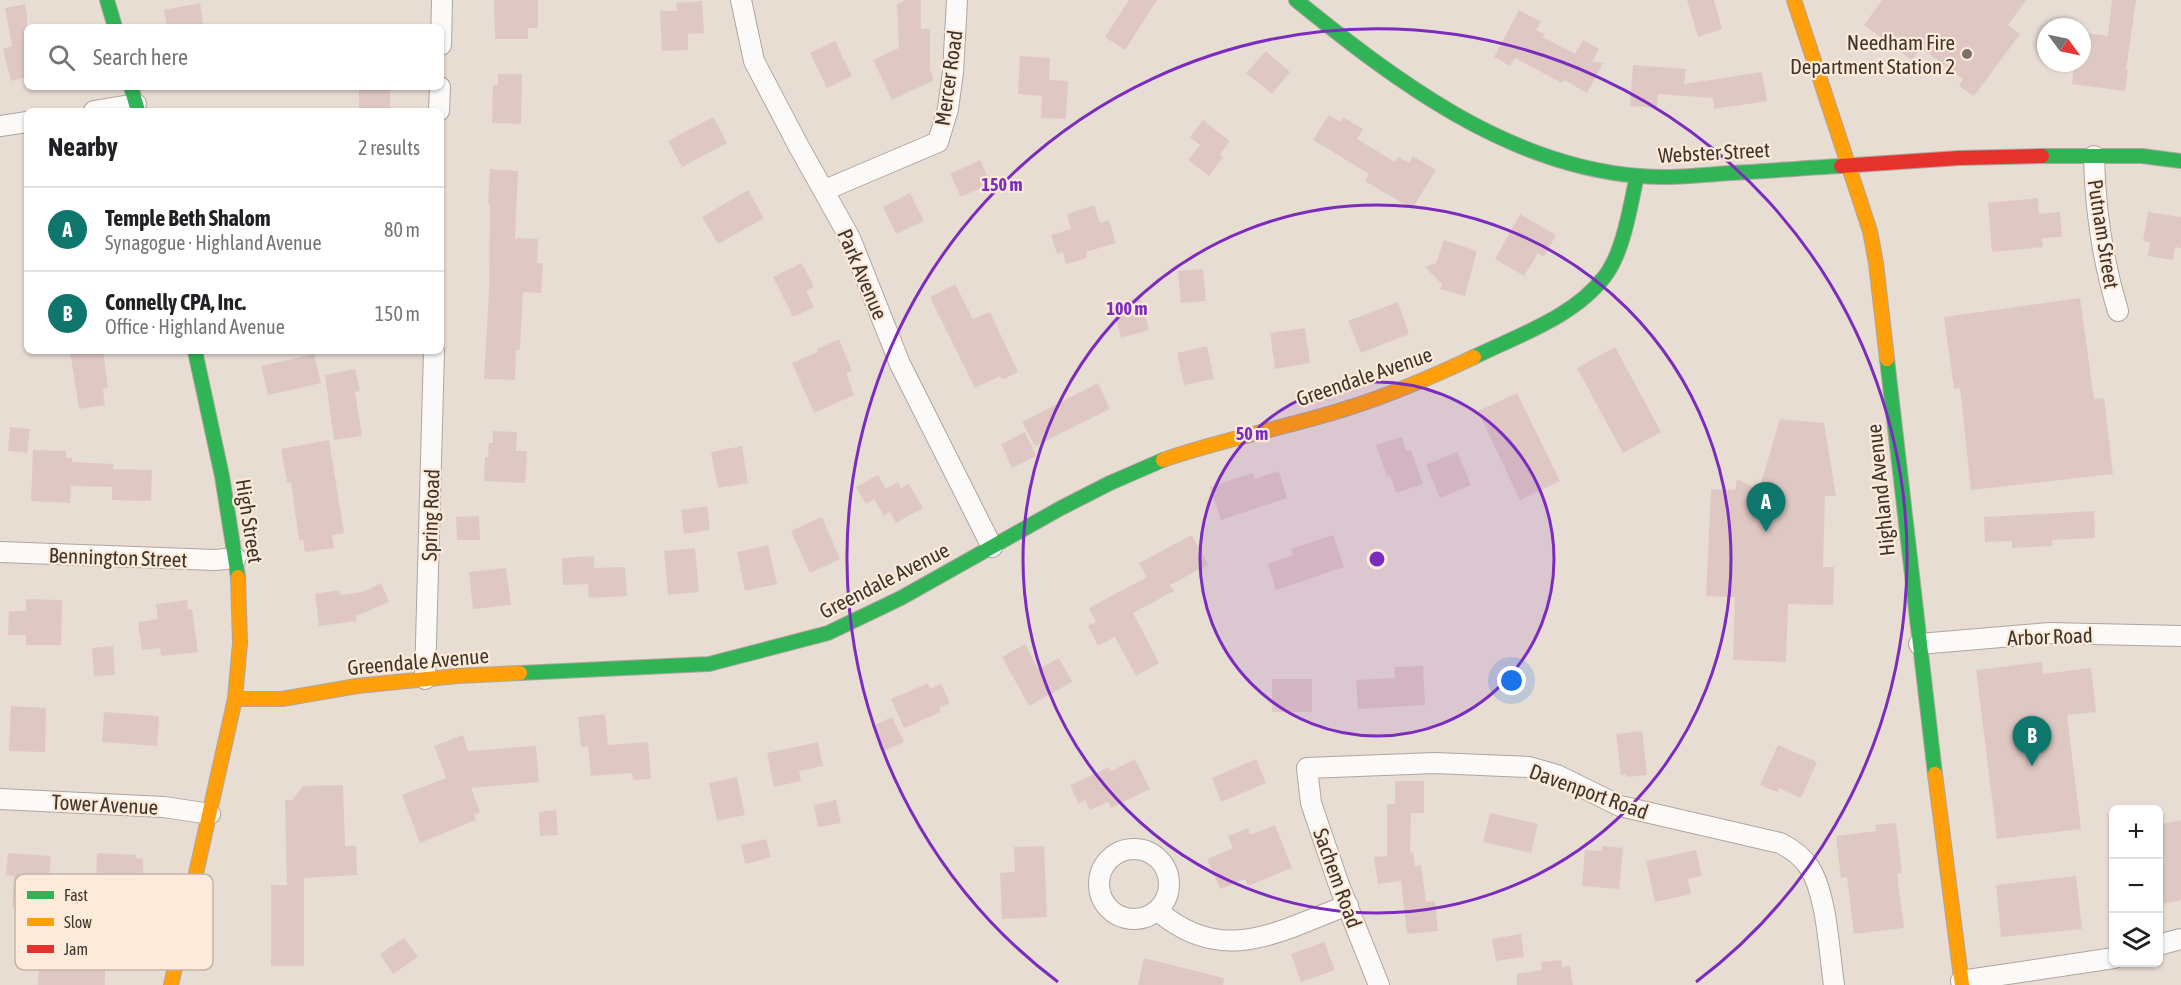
<!DOCTYPE html>
<meta charset="utf-8">
<style>
:root{--surface:#fff;--page:#f6f6f6;--text:#202124;--muted:#757577;--line:#e0e0e0;--accent:#0f766e}
body{margin:0;font-family:"Asap Condensed",sans-serif;background:var(--page);color:var(--text)}
.controls{position:absolute;right:18px;bottom:18px;display:grid;overflow:hidden;border-radius:9px;box-shadow:0 2px 4px #0004}
.controls button{width:54px;height:54px;display:grid;place-items:center;padding:0;border:0;border-bottom:2px solid var(--line);background:var(--surface);color:var(--text);font:30px sans-serif}
.compass{position:absolute;left:2037px;top:18px;width:54px;height:54px;border-radius:50%;background:var(--surface);box-shadow:0 2px 4px #0004;rotate:123deg}
.you{position:absolute;left:1512px;top:681px;width:21px;height:21px;margin:-15px;border:4px solid #fff;border-radius:50%;background:#1a73e8;box-shadow:0 0 0 9px #1a73e833}
.badge{display:grid;place-items:center;width:39px;height:39px;border-radius:50%;background:var(--accent);color:#fff;font-size:20px;font-weight:700}
.pin{position:absolute;translate:-50% -50px;filter:drop-shadow(0 2px 3px #0008)}
.pin::after{content:'';position:absolute;top:32px;width:21px;height:18px;background:inherit;clip-path:polygon(0 0,100% 0,50% 100%)}
.list{margin:0;padding:0;list-style:none}
h2{display:flex;justify-content:space-between;align-items:center;height:78px;margin:0;padding:0 24px;font-size:26px}
h2 small{font-size:20px;font-weight:400;color:var(--muted)}
.list li{display:grid;grid-template-columns:39px 1fr auto;gap:18px;align-items:center;box-sizing:border-box;height:84px;padding:0 24px;border-top:2px solid var(--line)}
.list b{display:block;font-size:22px;white-space:nowrap}
.list p{margin:0;font-size:20px;white-space:nowrap;color:var(--muted)}
.list em{font-size:20px;font-style:normal;color:var(--muted)}
.icon{flex:none;width:33px;height:33px;fill:none;stroke:currentColor;stroke-width:2;stroke-linecap:round;stroke-linejoin:round}
.map{position:relative;flex:none;width:2181px;height:985px;overflow:hidden}
.search{position:absolute;background:var(--surface);box-shadow:0 2px 4px #0004;left:24px;top:24px;width:420px;height:66px;display:flex;align-items:center;gap:15px;box-sizing:border-box;padding:0 21px;border-radius:9px;color:var(--muted);font-size:22px}
.panel{position:absolute;background:var(--surface);box-shadow:0 2px 4px #0004;left:24px;top:108px;width:420px;height:246px;border-radius:9px}
.map>svg:first-child{display:block}
.building{fill:#dfc8c3}
.lines{fill:none;stroke-linecap:round;stroke-linejoin:round}
.street-casing{stroke:#aea59e;stroke-width:22}
.fast-casing{stroke:#aea59e;stroke-width:16}
.slow-casing{stroke:#aea59e;stroke-width:16}
.jam-casing{stroke:#aea59e;stroke-width:16}
.street{stroke:#fcfaf8;stroke-width:20}
.fast{stroke:#30b455;stroke-width:14}
.slow{stroke:#ff9f0a;stroke-width:14}
.jam{stroke:#e5322d;stroke-width:14}
.ring{fill:none;stroke:#7b2cbf;stroke-width:3}
.poi-dot{fill:#797068;stroke:#feead8;stroke-width:2}
.labels{text-anchor:middle;dominant-baseline:central;stroke-width:4.5;stroke-linejoin:round;paint-order:stroke}
.poi-label{font-size:21px;fill:#3d352e;stroke:#feead8;text-anchor:end}
.street-label{font-size:21px;fill:#3d352e;stroke:#feead8}
.key{fill:#feead8;stroke:#c4b4a5;stroke-width:1.5}
.key-label{font-size:16px;fill:#3d352e}
.centre{fill:#7b2cbf;stroke:#feead8;stroke-width:3}
.ring-label{font-size:18px;text-anchor:middle;font-weight:bold;fill:#7b2cbf;stroke:#feead8;stroke-width:4.5;stroke-linejoin:round;paint-order:stroke}
</style>
<div class="map">
<svg width="2181" height="985" viewBox="0 0 2181 985">
<rect width="100%" height="100%" fill="#e8ddd3"/>
<g class="building">
<polygon points="494,0 538,0 538,28 528,28 528,39 495,39"/>
<polygon points="906,0 921,0 921,29 930,29 930,70 934,80 892,100 873,60 899,48 897,4"/>
<polygon points="1129,0 1157,0 1125,50 1105,37"/>
<polygon points="1687,0 1714,0 1722,29 1698,37"/>
<polygon points="1882,0 2026,0 2008,25 2020,34 1974,96 1959,86 1963,79 1921,48 1912,60 1864,25"/>
<polygon points="2112,0 2136,0 2126,70 2128,70 2125,91 2072,84 2074,63 2082,63 2082,50 2085,51 2087,33 2108,36"/>
<polygon points="702,1 704,33 688,34 688,50 662,51 660,11 677,11 676,3"/>
<polygon points="200,3 204,27 167,27 164,10"/>
<polygon points="25,4 27,15 27,77 11,81 3,49 12,46 5,8"/>
<polygon points="1519,10 1541,22 1536,30 1544,34 1543,37 1575,54 1583,40 1599,49 1592,62 1603,63 1587,93 1564,80 1562,83 1515,58 1510,66 1494,57"/>
<polygon points="835,41 852,76 827,88 810,53"/>
<polygon points="1266,51 1290,72 1272,94 1246,73"/>
<polygon points="1020,56 1050,58 1049,80 1068,81 1066,119 1041,118 1042,96 1018,94"/>
<polygon points="1633,65 1686,69 1684,84 1762,72 1767,101 1714,109 1713,98 1658,94 1657,108 1630,106"/>
<polygon points="498,74 522,74 521,124 492,123 493,85 498,85"/>
<rect x="359" y="87" width="31" height="24"/>
<polygon points="1329,115 1340,122 1343,117 1363,129 1357,139 1395,162 1398,157 1409,163 1413,156 1436,170 1412,209 1365,181 1369,174 1313,140"/>
<polygon points="713,117 727,143 682,167 668,141"/>
<polygon points="1203,120 1230,141 1220,154 1223,157 1209,176 1188,160 1200,145 1190,137"/>
<polygon points="980,160 991,183 961,197 950,174"/>
<polygon points="490,169 518,171 515,238 538,239 537,263 543,263 541,293 523,292 520,350 516,350 515,380 484,379 489,291 490,204 488,204"/>
<polygon points="748,190 764,218 718,244 702,217"/>
<polygon points="910,193 924,221 896,234 883,207"/>
<polygon points="2038,198 2039,214 2060,212 2062,237 2042,238 2043,247 1992,252 1988,203"/>
<polygon points="1094,205 1100,223 1109,220 1116,243 1086,252 1087,258 1066,264 1063,252 1057,254 1051,235 1071,229 1067,214"/>
<polygon points="2148,212 2181,217 2181,248 2175,247 2173,260 2148,256 2150,242 2143,241"/>
<polygon points="1520,214 1556,235 1544,257 1538,253 1524,276 1495,259"/>
<polygon points="1444,240 1477,251 1465,296 1440,289 1442,284 1425,267 1436,263"/>
<polygon points="802,263 814,287 806,291 814,307 793,317 773,277"/>
<polygon points="1203,269 1206,301 1181,303 1178,271"/>
<polygon points="955,284 973,319 990,312 1018,372 1002,380 1000,376 975,388 930,297"/>
<polygon points="1140,297 1149,330 1121,338 1112,304"/>
<polygon points="2080,298 2094,399 2104,398 2113,474 1971,490 1960,388 1954,389 1944,317"/>
<polygon points="1398,302 1409,334 1361,353 1348,321"/>
<polygon points="1305,328 1310,363 1275,369 1270,333"/>
<polygon points="839,339 852,371 846,373 854,395 814,413 792,363 818,352 817,349"/>
<polygon points="1207,346 1214,379 1184,385 1177,353"/>
<polygon points="1615,347 1661,432 1623,453 1577,368"/>
<polygon points="70,351 103,351 108,388 103,389 105,405 79,409"/>
<polygon points="314,354 321,383 268,395 261,366"/>
<polygon points="355,369 360,391 355,392 362,436 334,440 325,375"/>
<polygon points="1098,383 1110,409 1035,446 1022,422"/>
<polygon points="1517,393 1560,481 1520,500 1478,411"/>
<polygon points="1780,419 1824,423 1836,496 1825,496 1823,567 1834,567 1833,605 1788,604 1786,662 1733,660 1735,597 1706,596 1711,489 1735,490 1737,479 1759,490"/>
<polygon points="10,427 30,429 27,453 8,451"/>
<polygon points="493,431 517,432 516,451 527,451 525,483 484,481 485,457 488,457 489,443 493,443"/>
<polygon points="1025,432 1036,456 1012,468 1001,444"/>
<polygon points="1402,437 1406,451 1411,450 1423,484 1396,493 1390,475 1387,476 1376,445"/>
<polygon points="329,440 344,533 332,535 334,548 305,552 303,540 299,541 291,482 287,482 281,449"/>
<polygon points="742,446 748,483 718,488 711,452"/>
<polygon points="33,450 66,451 66,458 72,458 72,462 113,464 113,473 113,469 152,470 151,501 112,500 112,487 71,486 70,503 31,501"/>
<polygon points="1457,452 1471,485 1440,498 1426,465"/>
<polygon points="1279,471 1287,498 1221,520 1210,487 1253,473 1254,479"/>
<polygon points="878,475 886,489 898,482 901,488 909,484 923,508 896,523 890,512 884,516 874,499 866,504 856,487"/>
<polygon points="707,506 710,530 684,534 681,510"/>
<polygon points="2094,511 2095,538 2052,540 2053,546 2012,548 2012,541 1985,542 1984,517"/>
<polygon points="479,516 480,540 457,540 456,517"/>
<polygon points="822,517 840,559 810,573 791,531"/>
<polygon points="1192,535 1208,565 1170,585 1174,591 1133,613 1159,663 1136,676 1115,637 1098,646 1088,626 1096,622 1089,608 1147,577 1139,563"/>
<polygon points="1333,535 1344,567 1276,590 1268,564 1293,555 1291,549"/>
<polygon points="768,545 777,584 745,591 737,552"/>
<polygon points="695,548 699,592 668,595 664,551"/>
<polygon points="594,556 594,568 625,567 627,596 589,598 588,584 563,585 562,558"/>
<polygon points="506,568 511,605 473,609 469,572"/>
<polygon points="381,583 389,602 356,616 357,621 319,626 315,594 339,590 340,595 363,592"/>
<polygon points="26,599 62,600 61,645 26,645 26,635 8,635 9,611 26,611"/>
<polygon points="187,600 188,610 192,609 198,652 161,656 160,648 142,650 138,622 158,619 156,604"/>
<polygon points="1025,644 1038,669 1059,658 1072,682 1029,706 1002,657"/>
<polygon points="113,646 115,675 94,676 92,648"/>
<polygon points="2042,662 2043,674 2091,668 2096,712 2067,715 2081,829 1997,839 1976,670"/>
<polygon points="1423,666 1425,705 1358,709 1356,680 1395,678 1394,667"/>
<rect x="1272" y="679" width="40" height="33"/>
<polygon points="928,683 930,689 941,684 950,703 939,708 941,712 904,728 891,699"/>
<polygon points="11,706 46,708 45,752 9,751"/>
<polygon points="104,712 159,716 157,746 102,742"/>
<polygon points="605,714 608,745 648,742 651,779 633,780 632,773 591,776 588,746 581,747 578,717"/>
<polygon points="892,717 904,742 884,751 872,726"/>
<polygon points="1642,731 1647,775 1627,777 1626,774 1621,775 1616,734"/>
<polygon points="463,735 468,751 536,746 539,782 471,788 480,812 474,815 476,820 420,843 402,795 446,778 434,746"/>
<polygon points="818,742 823,766 799,771 801,781 774,787 767,753"/>
<polygon points="1778,745 1817,762 1801,798 1779,788 1777,792 1760,785"/>
<polygon points="1135,759 1150,789 1111,808 1108,802 1090,810 1085,800 1079,804 1070,785 1109,767 1111,771"/>
<polygon points="1256,759 1266,783 1221,802 1212,778"/>
<polygon points="737,777 745,815 717,821 709,783"/>
<polygon points="1395,781 1424,781 1424,813 1411,813 1410,853 1413,852 1415,866 1421,865 1426,902 1435,901 1438,931 1407,934 1401,881 1378,884 1374,857 1387,856 1387,804 1395,804"/>
<polygon points="343,785 345,846 356,846 357,875 304,878 304,966 271,966 271,885 287,885 285,800 292,800 303,786"/>
<polygon points="836,800 841,823 818,827 814,805"/>
<polygon points="556,810 558,835 540,836 539,812"/>
<polygon points="1490,813 1538,824 1531,853 1483,842"/>
<polygon points="2181,820 2181,900 2158,905 2158,825"/>
<polygon points="1896,823 1902,873 1897,874 1904,928 1854,934 1847,877 1841,878 1836,836 1876,831 1875,825"/>
<polygon points="1275,825 1292,868 1248,886 1245,879 1220,889 1207,859 1233,848 1228,836 1248,828 1250,835"/>
<polygon points="766,839 771,857 745,864 741,845"/>
<polygon points="1044,846 1047,917 1002,919 1000,873 1015,872 1014,847"/>
<polygon points="1602,846 1623,848 1619,889 1582,886 1585,850 1602,851"/>
<polygon points="1696,850 1702,876 1688,879 1691,894 1655,902 1646,861"/>
<polygon points="8,853 51,856 49,878 39,878 37,909 12,907 14,876 6,875"/>
<polygon points="97,853 136,855 136,858 143,859 143,880 134,880 134,884 96,883"/>
<polygon points="2076,876 2082,929 2001,937 1996,885"/>
<polygon points="1521,934 1524,957 1496,961 1492,939"/>
<polygon points="404,938 418,957 393,974 380,954"/>
<polygon points="1324,942 1335,970 1301,982 1291,954"/>
<polygon points="1144,958 1224,978 1223,985 1138,985"/>
<polygon points="1561,960 1562,967 1570,966 1573,985 1517,985 1517,974 1542,970 1541,962"/>
<polygon points="39,963 67,964 67,968 105,969 105,985 38,985"/>
</g>
<g class="lines">
<defs>
<g id="street">
<polyline points="741,0 754,61 798,145 850,238 900,364 992,547"/>
<polyline points="441,45 442,0"/>
<polyline points="94,111 136,104"/>
<polyline points="439,111 440,87"/>
<polyline points="0,126 27,122"/>
<path d="M 2094,156 C 2095,207 2103,262 2118,311"/>
<polyline points="825,190 938,142 948,109 953,72 957,0"/>
<polyline points="0,552 215,560 236,558"/>
<polyline points="1919,644 2049,633 2181,636"/>
<polyline points="425,679 434,351"/>
<polyline points="0,799 164,807 210,814"/>
<circle cx="1134" cy="884" r="35"/>
<path d="M 1158,911 C 1223,967 1279,931 1348,905"/>
<polyline points="2158,945 2181,939"/>
<polyline points="1961,981 2114,958"/>
<path d="M 1379,985 L 1339,885 L 1311,803 L 1307,768 L 1435,763 L 1529,767 L 1557,775 L 1620,806 L 1780,843 C 1792,849 1802,856 1809,867 C 1827,894 1829,952 1834,985"/>
</g>
<g id="fast">
<polyline points="107,0 115,27"/>
<path d="M 1296,0 C 1396,81 1508,166 1640,176 C 1671,179 1701,175 1731,173 C 1768,171 1804,168 1841,166"/>
<polyline points="131,87 138,111"/>
<polyline points="2042,156 2142,156 2181,161"/>
<polyline points="195,351 222,476 238,577"/>
<path d="M 1474,357 C 1519,335 1574,317 1605,276 C 1624,251 1630,206 1637,176"/>
<polyline points="1887,359 1935,774"/>
<polyline points="520,673 709,664 828,633 901,598 1061,508 1110,483 1163,460"/>
</g>
<g id="slow">
<polyline points="1794,0 1870,231 1876,263 1887,359"/>
<path d="M 1163,460 C 1223,439 1285,428 1345,409 C 1387,396 1434,376 1474,357"/>
<polyline points="235,699 282,699 357,686 457,676 520,673"/>
<polyline points="1935,774 1962,985"/>
<polyline points="171,985 235,699 240,643 238,577"/>
</g>
<polyline id="jam" points="1841,166 1959,158 2042,156"/>
</defs>
<use href="#street" class="street-casing"/>
<use href="#fast" class="fast-casing"/>
<use href="#slow" class="slow-casing"/>
<use href="#jam" class="jam-casing"/>
<use href="#street" class="street"/>
<use href="#fast" class="fast"/>
<use href="#slow" class="slow"/>
<use href="#jam" class="jam"/>
</g>
<circle cx="1377" cy="559" r="177" fill="#7b2cbf" fill-opacity=".12"/>
<g class="ring">
<circle cx="1377" cy="559" r="177"/>
<circle cx="1377" cy="559" r="354"/>
<path d="M1058 982A530 530 0 1 1 1696 982"/>
</g>
<circle class="poi-dot" cx="1967" cy="54" r="6"/>
<g class="labels">
<g class="poi-label">
<text x="1955" y="42">Needham Fire<tspan x="1955" dy="24">Department Station 2</tspan></text>
</g>
<g class="street-label">
<text transform="translate(948 78) rotate(-82)">Mercer Road</text>
<text transform="translate(1714 152) rotate(-3)">Webster Street</text>
<text transform="translate(2104 234) rotate(81)">Putnam Street</text>
<text transform="translate(863 274) rotate(67)">Park Avenue</text>
<text transform="translate(1364 376) rotate(-19)">Greendale Avenue</text>
<text transform="translate(1880 490) rotate(-96)">Highland Avenue</text>
<text transform="translate(430 515) rotate(-88)">Spring Road</text>
<text transform="translate(250 521) rotate(81)">High Street</text>
<text transform="translate(118 557) rotate(2)">Bennington Street</text>
<text transform="translate(884 580) rotate(-27)">Greendale Avenue</text>
<text transform="translate(2050 636) rotate(-2)">Arbor Road</text>
<text transform="translate(418 661) rotate(-5)">Greendale Avenue</text>
<text transform="translate(1589 791) rotate(20)">Davenport Road</text>
<text transform="translate(105 804) rotate(3)">Tower Avenue</text>
<text transform="translate(1338 878) rotate(70)">Sachem Road</text>
</g>
</g>
<rect x="15" y="874" width="198" height="96" rx="9" class="key"/>
<rect x="27" y="891" width="27" height="8" fill="#30b455"/>
<rect x="27" y="918" width="27" height="8" fill="#ff9f0a"/>
<rect x="27" y="945" width="27" height="8" fill="#e5322d"/>
<g class="key-label">
<text x="64" y="901">Fast</text>
<text x="64" y="928">Slow</text>
<text x="64" y="955">Jam</text>
</g>
<circle cx="1377" cy="559" r="9" class="centre"/>
<g class="ring-label">
<text x="1002" y="191">150 m</text>
<text x="1127" y="315">100 m</text>
<text x="1252" y="440">50 m</text>
</g>
</svg>
<div class="controls">
<button>+</button>
<button>−</button>
<button><svg class="icon" aria-label="layers" viewBox="0 0 24 24"><path d="M12 4l9 5-9 5-9-5zM3 14l9 5 9-5"/></svg></button>
</div>
<svg class="compass" viewBox="-18 -18 36 36"><path d="M0-13l5 13h-10z" fill="#e53935"/><path d="M0 13l5-13h-10z" fill="#757577"/></svg>
<div class="you"></div>
<div class="pin badge" style="left:1766px;top:532px">A</div>
<div class="pin badge" style="left:2032px;top:766px">B</div>
<div class="search"><svg class="icon" aria-label="search" viewBox="0 0 24 24"><circle cx="10" cy="10" r="6"/><path d="M15 15l6 6"/></svg>Search here</div>
<section class="panel">
<h2>Nearby<small>2 results</small></h2>
<ul class="list">
<li><span class="badge">A</span><div><b>Temple Beth Shalom</b><p>Synagogue · Highland Avenue</p></div><em>80 m</em></li>
<li><span class="badge">B</span><div><b>Connelly CPA, Inc.</b><p>Office · Highland Avenue</p></div><em>150 m</em></li>
</ul>
</section>
</div>
